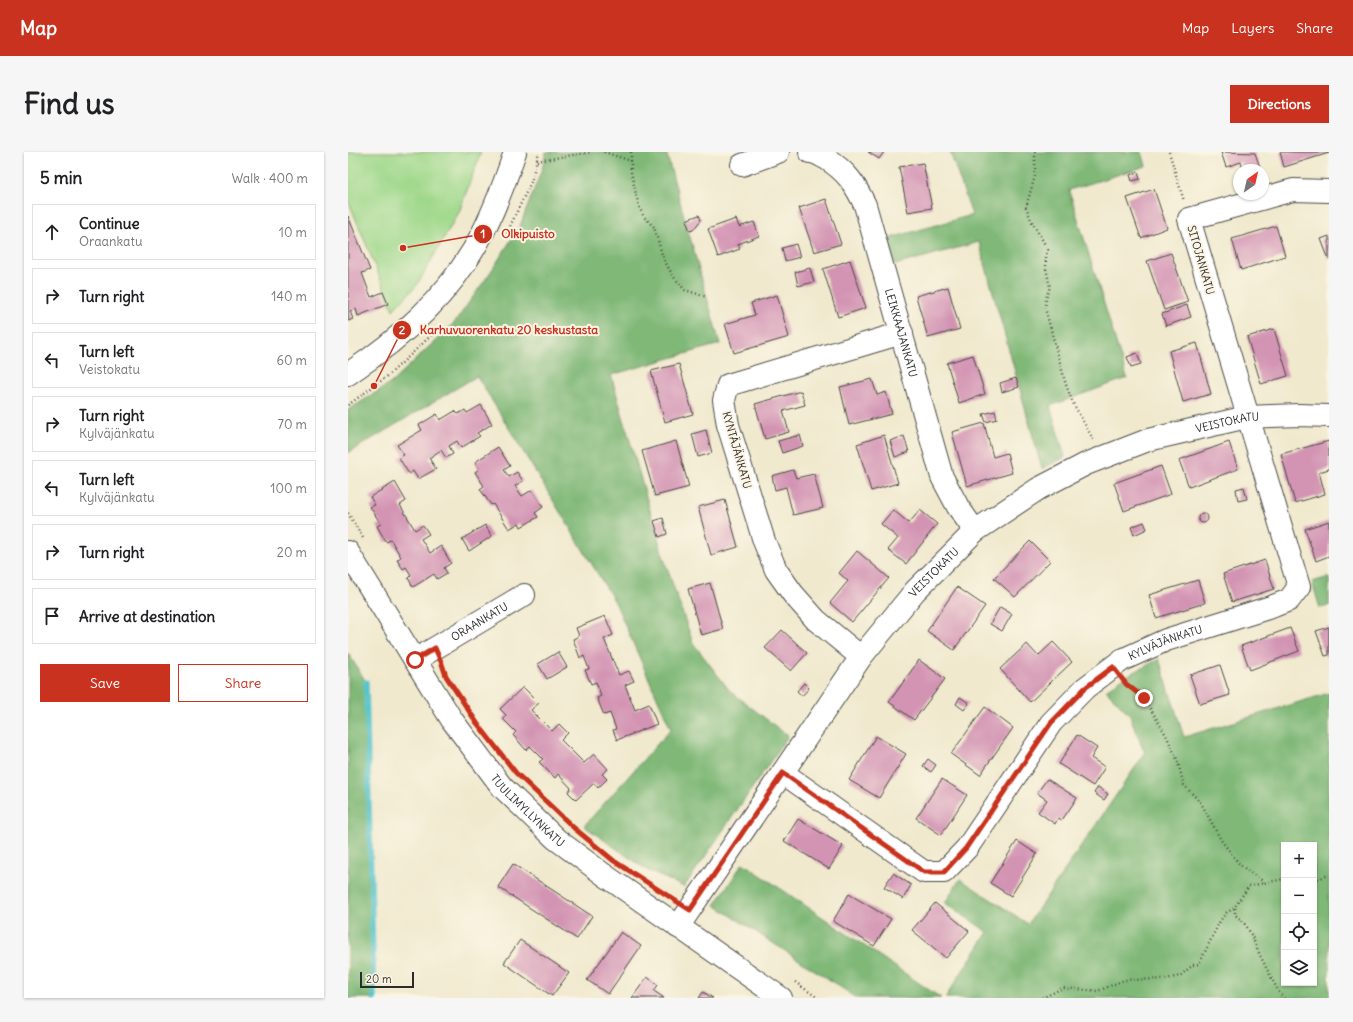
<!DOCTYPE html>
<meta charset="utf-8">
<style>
:root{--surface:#fff;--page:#f6f6f6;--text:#202124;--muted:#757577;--line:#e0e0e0;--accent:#c8321e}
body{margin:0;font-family:Delius,sans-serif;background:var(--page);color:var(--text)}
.controls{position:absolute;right:12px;bottom:12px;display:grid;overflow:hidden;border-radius:0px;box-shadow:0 1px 3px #0004}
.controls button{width:36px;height:36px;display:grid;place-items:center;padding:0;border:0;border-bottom:1px solid var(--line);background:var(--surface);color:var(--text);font:20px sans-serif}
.compass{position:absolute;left:885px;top:12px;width:36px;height:36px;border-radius:50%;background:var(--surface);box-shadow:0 1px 3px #0004;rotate:34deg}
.scale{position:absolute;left:12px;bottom:10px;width:54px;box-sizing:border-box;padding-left:4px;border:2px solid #2b2b2b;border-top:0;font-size:11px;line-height:14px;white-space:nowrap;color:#2b2b2b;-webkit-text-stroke:3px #fcf5e5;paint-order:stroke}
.stop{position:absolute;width:12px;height:12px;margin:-9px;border:3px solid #c8321e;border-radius:50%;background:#fff}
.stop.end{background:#c8321e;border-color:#fff;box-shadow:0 1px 4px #0008}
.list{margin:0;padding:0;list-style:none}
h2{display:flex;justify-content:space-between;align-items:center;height:52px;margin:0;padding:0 16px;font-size:17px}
h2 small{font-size:13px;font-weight:400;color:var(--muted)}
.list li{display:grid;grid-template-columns:26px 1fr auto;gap:12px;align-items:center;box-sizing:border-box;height:56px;margin:0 8px 8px;padding:0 8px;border:1px solid var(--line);border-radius:0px}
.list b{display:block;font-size:15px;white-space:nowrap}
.list p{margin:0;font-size:13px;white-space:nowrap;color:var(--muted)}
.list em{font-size:13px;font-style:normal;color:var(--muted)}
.actions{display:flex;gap:8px;padding:12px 16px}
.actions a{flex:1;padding:9px 0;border:1px solid var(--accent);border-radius:0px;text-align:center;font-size:14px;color:var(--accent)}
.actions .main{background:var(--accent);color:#fff}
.icon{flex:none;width:22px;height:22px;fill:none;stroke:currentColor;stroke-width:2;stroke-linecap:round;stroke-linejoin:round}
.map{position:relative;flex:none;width:981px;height:846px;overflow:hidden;border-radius:0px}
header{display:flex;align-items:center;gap:24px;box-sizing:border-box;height:56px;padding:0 20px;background:var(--accent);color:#fff}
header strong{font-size:19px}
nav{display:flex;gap:22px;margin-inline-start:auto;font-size:14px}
.intro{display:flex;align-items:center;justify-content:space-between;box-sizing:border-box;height:96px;padding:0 24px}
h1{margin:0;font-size:28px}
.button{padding:10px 18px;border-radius:0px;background:var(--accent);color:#fff;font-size:14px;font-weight:700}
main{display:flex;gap:24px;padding:0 24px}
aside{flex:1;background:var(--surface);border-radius:0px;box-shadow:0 1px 3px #0004}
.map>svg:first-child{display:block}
.green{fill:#9fd88b;stroke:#65825b}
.forest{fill:#7fb877;stroke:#557251;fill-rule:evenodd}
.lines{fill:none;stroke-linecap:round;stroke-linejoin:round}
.stream{stroke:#57c4cc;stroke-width:5.5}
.building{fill:#d394b4}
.minor-casing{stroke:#494843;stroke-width:24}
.path{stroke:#494843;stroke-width:2.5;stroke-dasharray:1 3;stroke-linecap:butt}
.minor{stroke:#fff;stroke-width:22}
.route{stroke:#c8321e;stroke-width:5}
.labels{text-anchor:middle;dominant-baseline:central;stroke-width:4;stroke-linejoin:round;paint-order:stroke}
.street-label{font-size:11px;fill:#2b2b2b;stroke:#fcf5e5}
.leader{fill:none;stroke:#c8321e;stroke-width:1.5}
.callout-dot{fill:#c8321e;stroke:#fcf5e5;stroke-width:1.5}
.mark-label{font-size:12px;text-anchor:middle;font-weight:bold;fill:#fff}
.callout-label{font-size:12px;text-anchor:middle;font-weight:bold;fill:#c8321e;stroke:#fcf5e5;stroke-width:4;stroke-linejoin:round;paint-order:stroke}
</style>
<header>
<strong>Map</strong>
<nav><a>Map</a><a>Layers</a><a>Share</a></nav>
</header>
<div class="intro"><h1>Find us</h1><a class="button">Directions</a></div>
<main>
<aside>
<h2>5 min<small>Walk · 400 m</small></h2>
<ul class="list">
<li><svg class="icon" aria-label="ahead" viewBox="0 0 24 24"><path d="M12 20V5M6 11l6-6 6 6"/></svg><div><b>Continue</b><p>Oraankatu</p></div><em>10 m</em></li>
<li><svg class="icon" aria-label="right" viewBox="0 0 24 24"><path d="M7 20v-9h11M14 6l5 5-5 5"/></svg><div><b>Turn right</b></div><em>140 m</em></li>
<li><svg class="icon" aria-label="left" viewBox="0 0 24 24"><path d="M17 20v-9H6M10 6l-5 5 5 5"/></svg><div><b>Turn left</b><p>Veistokatu</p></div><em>60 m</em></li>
<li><svg class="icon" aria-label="right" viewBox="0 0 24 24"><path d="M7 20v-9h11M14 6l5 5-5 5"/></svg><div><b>Turn right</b><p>Kylväjänkatu</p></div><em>70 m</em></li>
<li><svg class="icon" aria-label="left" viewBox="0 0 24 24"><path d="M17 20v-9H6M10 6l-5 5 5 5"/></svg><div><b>Turn left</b><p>Kylväjänkatu</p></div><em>100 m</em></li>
<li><svg class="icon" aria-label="right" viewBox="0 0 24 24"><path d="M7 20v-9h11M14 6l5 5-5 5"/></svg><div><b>Turn right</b></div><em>20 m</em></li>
<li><svg class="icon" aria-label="arrive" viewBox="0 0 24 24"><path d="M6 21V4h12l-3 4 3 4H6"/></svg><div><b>Arrive at destination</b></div></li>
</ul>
<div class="actions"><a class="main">Save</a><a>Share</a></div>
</aside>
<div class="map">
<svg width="981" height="846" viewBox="0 0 981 846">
<rect width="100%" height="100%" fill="#fcf5e5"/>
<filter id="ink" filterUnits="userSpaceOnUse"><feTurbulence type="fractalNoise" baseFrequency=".025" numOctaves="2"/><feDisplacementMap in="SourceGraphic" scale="8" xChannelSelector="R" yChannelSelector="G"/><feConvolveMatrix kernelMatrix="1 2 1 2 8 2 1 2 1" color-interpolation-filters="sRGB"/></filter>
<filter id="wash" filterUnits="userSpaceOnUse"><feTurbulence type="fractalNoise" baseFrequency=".012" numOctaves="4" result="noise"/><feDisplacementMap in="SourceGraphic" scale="16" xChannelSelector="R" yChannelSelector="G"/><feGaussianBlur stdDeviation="0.9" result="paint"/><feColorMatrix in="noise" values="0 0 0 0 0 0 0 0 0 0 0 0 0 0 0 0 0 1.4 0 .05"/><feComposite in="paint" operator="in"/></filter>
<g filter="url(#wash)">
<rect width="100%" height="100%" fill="#f0e9ce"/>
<polygon class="green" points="0,0 133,0 111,60 69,133 45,158 0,48"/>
<g class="forest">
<polygon points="198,0 318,0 372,192 263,223 316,407 345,491 382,539 440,584 336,735 299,718 236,674 323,577 267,450 129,224 0,301 0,258 43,231 107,170 142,121 172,74 194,17"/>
<polygon points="602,0 794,0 798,14 721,38 779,226 702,254 717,305 694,317 631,90 547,113 539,87 624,63"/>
<polygon points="981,425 981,454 972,456 964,430"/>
<polygon points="0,501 18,530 26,846 0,846"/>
<path d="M 811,507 L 836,585 L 981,541 L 981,846 L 597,846 L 640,780 L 597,751 L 612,727 L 680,772 L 797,601 L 781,562 L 758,538 L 775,526 ZM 936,693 L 966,693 L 966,831 L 936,831 Z"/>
<polygon points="395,711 593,846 509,846 367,753"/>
</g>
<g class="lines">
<polyline class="stream" points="18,530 26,846"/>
</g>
<g id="blocks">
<g class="building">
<polygon points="520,0 536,0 531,7"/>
<polygon points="873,0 907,1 913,18 895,18 893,10 878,15"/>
<polygon points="932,0 981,0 981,1 936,15"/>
<polygon points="575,11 584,56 560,60 551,15"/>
<polygon points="790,20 792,27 784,29 782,23"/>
<polygon points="806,37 819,76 793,86 779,46"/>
<polygon points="478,47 493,92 466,100 451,56"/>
<polygon points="351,63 353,68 345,78 342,79 338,68"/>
<polygon points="0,64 22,118 14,121 23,145 35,140 40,152 10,164 8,157 2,159 5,167 0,169"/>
<polygon points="388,67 391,75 406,70 411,84 390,92 392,97 370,105 360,77"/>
<polygon points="928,74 937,104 893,118 884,87"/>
<polygon points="981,84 981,108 973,87"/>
<polygon points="448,92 452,105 437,109 434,96"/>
<polygon points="823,101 840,150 816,158 799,109"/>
<polygon points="502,108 518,156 490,165 475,117"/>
<polygon points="462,116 466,130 450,134 447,120"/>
<polygon points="600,135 612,177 580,186 568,144"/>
<polygon points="429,143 441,185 386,201 377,172 407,163 403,151"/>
<polygon points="839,153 843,165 818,174 814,162"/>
<polygon points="926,177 940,224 913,232 899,185"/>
<polygon points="849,191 863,242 835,250 821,199"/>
<polygon points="789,201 793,212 783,215 779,205"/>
<polygon points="625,203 637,242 611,251 599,211"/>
<polygon points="331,212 345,262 317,270 303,219"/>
<polygon points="668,226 671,235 654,240 652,231"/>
<polygon points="524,227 529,243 538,240 544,262 501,273 492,235"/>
<polygon points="453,239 457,253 435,259 441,280 417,287 407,252"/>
<polygon points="133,253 144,272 129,281 132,284 113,296 109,289 101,294 105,302 98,306 93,298 81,306 88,317 70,327 65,319 61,322 51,306 56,303 49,293 74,278 71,273 89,262 92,268 107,259 110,262 117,258 119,261"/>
<polygon points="647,259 649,267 638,270 635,262"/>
<polygon points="636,271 645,305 659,301 664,321 619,334 604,280"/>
<polygon points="358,278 364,301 350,305 344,282"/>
<polygon points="452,283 455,294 434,301 430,289"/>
<polygon points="536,283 550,331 523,339 509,292"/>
<polygon points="556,284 561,300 547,305 542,289"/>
<polygon points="328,289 341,335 307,344 294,299"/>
<polygon points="981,289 981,317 971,320 977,342 947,351 933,302"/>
<polygon points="881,290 890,317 841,335 831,308"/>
<polygon points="150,295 162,314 156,318 161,325 169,320 175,329 167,334 174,344 184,338 195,355 187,361 190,365 173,375 171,371 161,377 145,352 143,353 132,337 136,334 127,320 131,317 127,310"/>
<polygon points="813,314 823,342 776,359 766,331"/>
<polygon points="445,318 448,326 466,322 475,356 445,363 438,335 427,338 424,324"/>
<polygon points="47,330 58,349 52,353 67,378 75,373 81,382 73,387 82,401 93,394 103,411 96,416 99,421 89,427 86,422 65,435 60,426 63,423 58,415 55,417 49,408 53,405 43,388 38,390 29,374 33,372 22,355 27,353 22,345"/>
<polygon points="896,335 899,347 890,349 888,337"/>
<polygon points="377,348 390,395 363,403 350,355"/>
<polygon points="545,358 561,371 572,358 589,372 558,412 540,398 550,386 533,372"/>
<circle cx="855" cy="366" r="5"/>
<polygon points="315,366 319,382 311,385 306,369"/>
<polygon points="981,369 981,404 968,409 957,377"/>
<polygon points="796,370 799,377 786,383 783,375"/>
<polygon points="137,373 144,384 121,399 114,387"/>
<polygon points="682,389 702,409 667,445 646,426"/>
<polygon points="509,399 541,426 504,470 482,451 500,429 491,421"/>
<polygon points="917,408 926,437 884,450 875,422"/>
<polygon points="850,428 857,451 808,466 801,443"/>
<polygon points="362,431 375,477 353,483 340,437"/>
<polygon points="609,435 637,454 606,498 579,479"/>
<polygon points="652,455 664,462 654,479 642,472"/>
<polygon points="257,464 265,483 256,487 271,523 281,519 286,529 277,533 287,558 301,552 309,572 269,588 265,578 268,577 262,561 256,563 249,546 253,544 248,530 243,532 237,518 241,517 236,504 232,506 225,487 231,484 228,476"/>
<polygon points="981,475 981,503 977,504 968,479"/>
<polygon points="942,476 951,499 902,518 893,494"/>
<polygon points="434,478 459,501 443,519 417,496"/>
<polygon points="705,490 724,510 682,550 652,517 679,492 690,504"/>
<polygon points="210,500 219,515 199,527 190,512"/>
<polygon points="571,508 597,527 566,568 541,550"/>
<polygon points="872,513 882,543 852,552 842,523"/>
<polygon points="456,531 461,536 454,544 449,539"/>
<polygon points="175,535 191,551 183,558 204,579 211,572 220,581 213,588 236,611 246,602 260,617 254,622 259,627 250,636 246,631 228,648 220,640 223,636 210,622 207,626 191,610 195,607 182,594 178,598 165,583 168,580 155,567 158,563 152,557"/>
<polygon points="612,545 621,551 616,558 608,552"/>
<polygon points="637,555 665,576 632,623 603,602"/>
<polygon points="729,583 749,596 743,606 757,615 745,634 711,612"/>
<polygon points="528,584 558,602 531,646 501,628"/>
<polygon points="580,607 588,613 583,620 575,614"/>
<polygon points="594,627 619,643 593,683 568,666"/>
<polygon points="699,627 729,646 714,668 710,666 707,672 690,660 699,648 689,641"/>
<polygon points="750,635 760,642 756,648 746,641"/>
<polygon points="450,667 495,694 481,717 436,689"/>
<polygon points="669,689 689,702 663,744 642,731"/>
<polygon points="165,712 244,764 229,787 150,735"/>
<polygon points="545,721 563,733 555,747 536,735"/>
<polygon points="501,742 543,767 526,794 485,769"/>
<polygon points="587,751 621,779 598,806 564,778"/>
<polygon points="273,780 293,794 260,842 239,828"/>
<polygon points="172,788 221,821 204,844 156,811"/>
<polygon points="299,825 310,833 306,839 316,846 284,846"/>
<polygon points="355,840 365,846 351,846"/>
</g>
</g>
</g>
<g filter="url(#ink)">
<use href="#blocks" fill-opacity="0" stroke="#494843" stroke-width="1"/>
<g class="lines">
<defs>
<g id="minor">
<path id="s1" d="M 462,0 C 468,0 473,4 479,7 C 499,20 507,32 517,53 L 594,325 L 610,355 L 627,379"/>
<polyline points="394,13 430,0"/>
<path d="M 0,222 C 54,186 106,139 135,80 C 148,54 158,27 167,0"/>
<path id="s2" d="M 0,400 L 104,568 L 154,635 L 208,687 L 255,722 L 433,846"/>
<polyline points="513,505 468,468 445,442 428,418 416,389 380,273 376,248 380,233 554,181"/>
<path id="s3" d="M 67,508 L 176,443"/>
<path id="s4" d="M 435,621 L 576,720 L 596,720 L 619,696 L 703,571 L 737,536 L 774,508 L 818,488 L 923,455 L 941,448 L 951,435 L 841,67 L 945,38 L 981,39"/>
<path id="s5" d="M 330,775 L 513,505 L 567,439 L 627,379 L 690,337 L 738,312 L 800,288 L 899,265 L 951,263 L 981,264"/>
</g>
</defs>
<use href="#minor" class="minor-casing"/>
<g class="path">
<polyline points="256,0 283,9"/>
<polyline points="283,0 283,20 291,55 296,65 306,75 315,106 325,124 337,138 359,145"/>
<polyline points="687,0 687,24 678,55 683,68 700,98 698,103 698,116 702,135 698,146 697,156 718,233 725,251 746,289"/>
<polyline points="821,0 836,49"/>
<polyline points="189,9 243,0"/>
<polyline points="157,85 183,30 191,0"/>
<polyline points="0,253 41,223 91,176"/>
<polyline points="0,361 15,386"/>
<polyline points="777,531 796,546 818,583 829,607 836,633 853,651 873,688 892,713 916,730"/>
<polyline points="966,728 981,723"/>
<path d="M 887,756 L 887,763 C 902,773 904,787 912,803 C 918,816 925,829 932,842 L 936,846"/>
<polyline points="447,830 470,846"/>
<polyline points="694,846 715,836 750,839 776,828 818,827 832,824 845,813 851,812 872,769 878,761 886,756 901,734 936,727"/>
</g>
<use href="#minor" class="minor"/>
</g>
</g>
<g class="lines" filter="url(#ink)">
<polyline class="route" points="67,508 87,496 94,512 98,524 129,571 168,621 226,676 266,709 342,758 435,621 576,720 596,720 618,696 703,571 737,536 765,515 778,532 796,546"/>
</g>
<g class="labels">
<g class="street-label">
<text transform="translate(853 108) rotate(74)">SITOJANKATU</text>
<text stroke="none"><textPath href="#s1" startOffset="212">LEIKKAAJANKATU</textPath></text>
<text stroke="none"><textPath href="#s5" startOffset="774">VEISTOKATU</textPath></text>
<text transform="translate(389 298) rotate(74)">KYNTÄJÄNKATU</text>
<text stroke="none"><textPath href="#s5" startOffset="438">VEISTOKATU</textPath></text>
<text stroke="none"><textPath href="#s3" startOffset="75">ORAANKATU</textPath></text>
<text stroke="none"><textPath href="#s4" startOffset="518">KYLVÄJÄNKATU</textPath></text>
<text stroke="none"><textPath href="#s2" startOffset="316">TUULIMYLLYNKATU</textPath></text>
</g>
</g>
<path class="leader" d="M55 96L135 82M26 234L54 178"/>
<g class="callout-dot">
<circle cx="55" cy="96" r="4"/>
<circle cx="26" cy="234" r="4"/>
<circle cx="135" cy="82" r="10"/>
<circle cx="54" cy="178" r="10"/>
</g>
<g class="mark-label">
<text x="135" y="86">1</text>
<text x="54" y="182">2</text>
</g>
<g class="callout-label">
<text x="180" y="86">Olkipuisto</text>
<text x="161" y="182">Karhuvuorenkatu 20 keskustasta</text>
</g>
</svg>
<div class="controls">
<button>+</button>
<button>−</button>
<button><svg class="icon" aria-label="locate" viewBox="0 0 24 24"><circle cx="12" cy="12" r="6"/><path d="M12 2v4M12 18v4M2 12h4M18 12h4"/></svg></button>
<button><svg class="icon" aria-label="layers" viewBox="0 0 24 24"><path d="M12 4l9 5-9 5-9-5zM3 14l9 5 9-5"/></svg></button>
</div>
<svg class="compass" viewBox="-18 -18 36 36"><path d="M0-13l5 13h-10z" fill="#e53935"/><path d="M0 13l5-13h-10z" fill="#757577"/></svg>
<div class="scale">20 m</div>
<div class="stop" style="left:67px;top:508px"></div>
<div class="stop end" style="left:796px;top:546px"></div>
</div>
</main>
